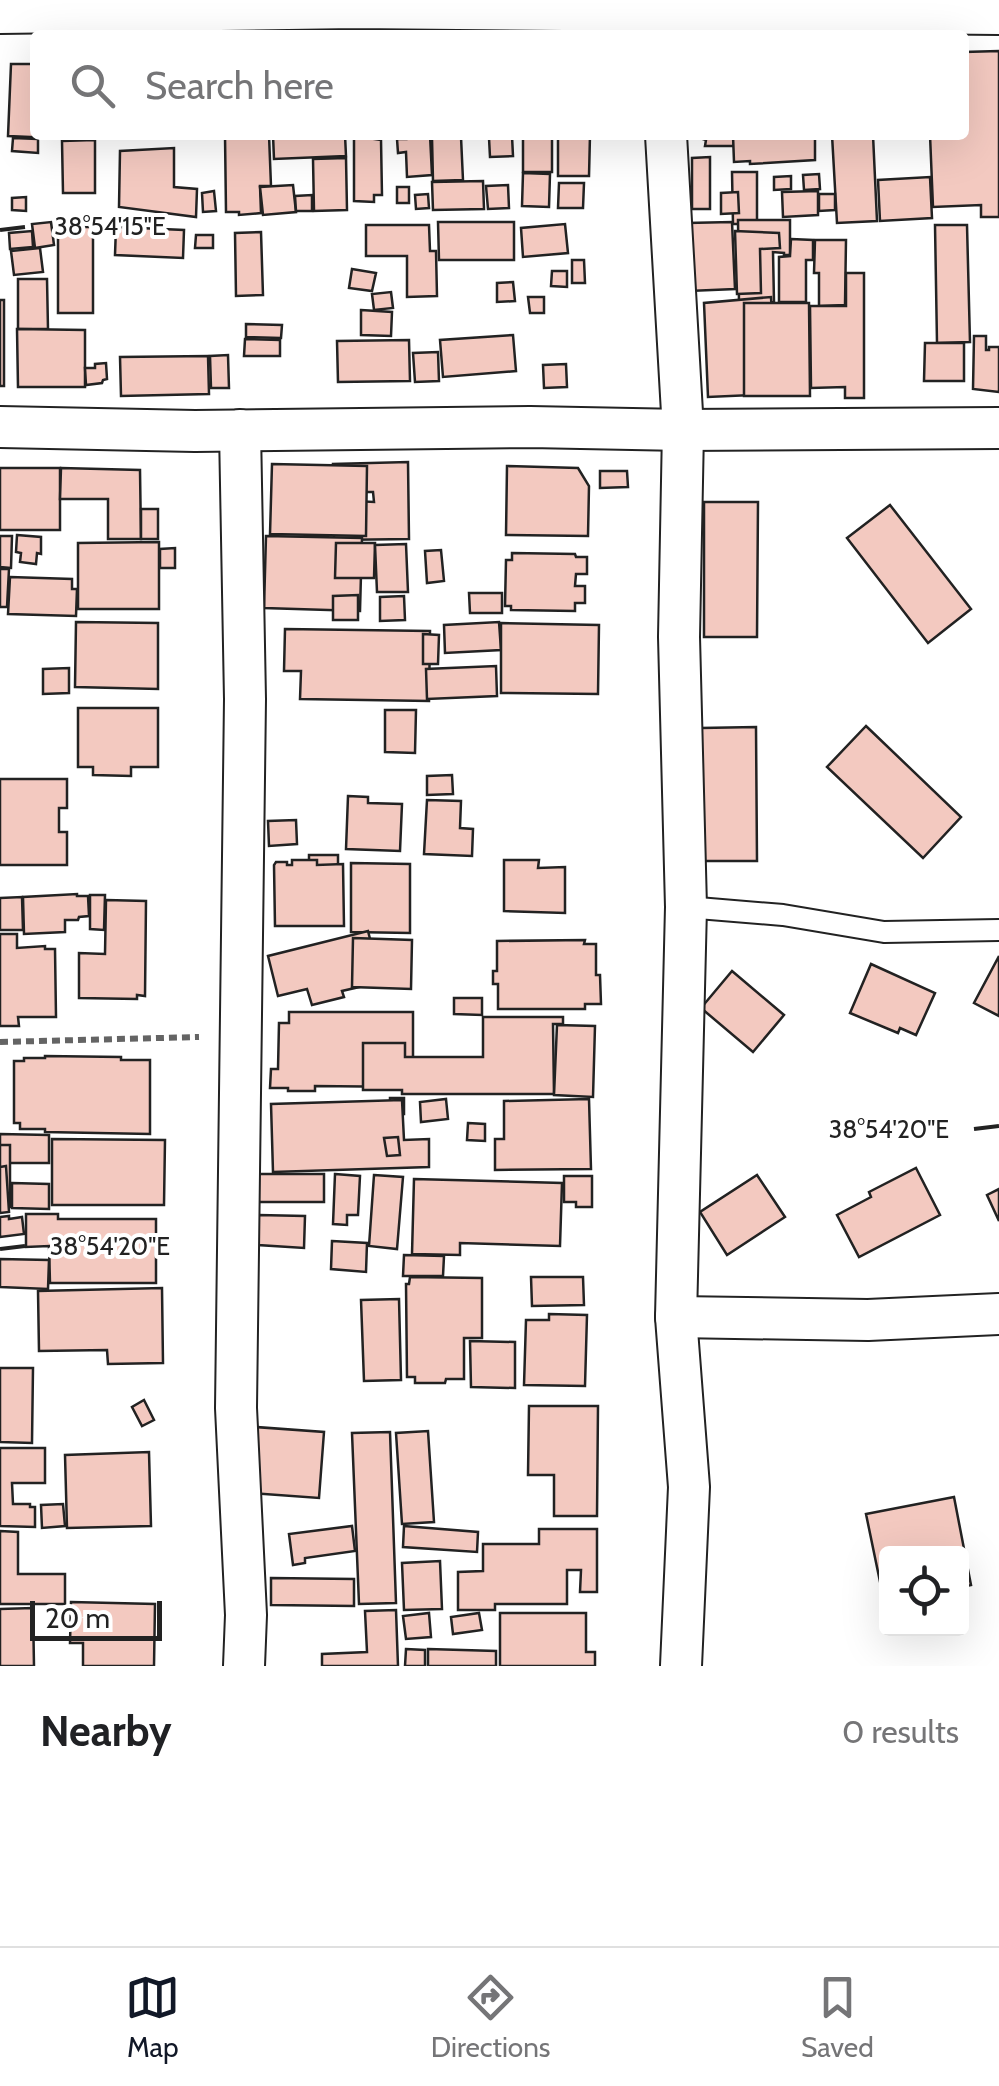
<!DOCTYPE html>
<meta charset="utf-8">
<style>
:root{--surface:#fff;--page:#f2f2f2;--text:#202124;--muted:#757577;--line:#e0e0e0;--accent:#111827}
body{margin:0;font-family:Cabin,sans-serif;background:var(--page);color:var(--text)}
.controls{position:absolute;right:30px;bottom:30px;display:grid;overflow:hidden;border-radius:10px;box-shadow:0 10px 40px #0002}
.controls button{width:90px;height:90px;display:grid;place-items:center;padding:0;border:0;border-bottom:2px solid var(--line);background:var(--surface);color:var(--text);font:50px sans-serif}
.scale{position:absolute;left:30px;bottom:25px;width:132px;box-sizing:border-box;padding-left:10px;border:5px solid #222;border-top:0;font-size:28px;line-height:35px;white-space:nowrap;color:#222;-webkit-text-stroke:8px #fff;paint-order:stroke}
.list{margin:0;padding:0;list-style:none}
h2{display:flex;justify-content:space-between;align-items:center;height:130px;margin:0;padding:0 40px;font-size:42px}
h2 small{font-size:32px;font-weight:400;color:var(--muted)}
.icon{flex:none;width:55px;height:55px;fill:none;stroke:currentColor;stroke-width:2;stroke-linecap:round;stroke-linejoin:round}
.map{position:relative;flex:none;width:999px;height:1666px;overflow:hidden}
.search{position:absolute;background:var(--surface);box-shadow:0 10px 40px #0002;left:30px;right:30px;top:30px;height:110px;display:flex;align-items:center;gap:25px;box-sizing:border-box;padding:0 35px;border-radius:10px;color:var(--muted);font-size:38px}
.sheet{height:280px;background:var(--surface)}
nav{display:flex;justify-content:space-around;align-items:center;box-sizing:border-box;height:140px;border-top:2px solid var(--line);background:var(--surface);font-size:28px;color:var(--muted)}
nav a{display:grid;justify-items:center;gap:5px}
nav .on{color:var(--accent)}
.map>svg:first-child{display:block}
.building{fill:#f3c9c0;stroke:#222;stroke-width:2.5}
.lines{fill:none;stroke-linecap:round;stroke-linejoin:round}
.service-casing{stroke:#222;stroke-width:24}
.minor-casing{stroke:#222;stroke-width:44}
.path{stroke:#646464;stroke-width:6;stroke-dasharray:8 5;stroke-linecap:butt}
.service{stroke:#fff;stroke-width:20}
.minor{stroke:#fff;stroke-width:40}
.ticks{fill:none;stroke:#222;stroke-width:4}
.ticks-label{font-size:25px;text-anchor:middle;fill:#222;stroke:#fff;stroke-width:8;stroke-linejoin:round;paint-order:stroke}
</style>
<div class="map">
<svg width="999" height="1666" viewBox="0 0 999 1666">
<rect width="100%" height="100%" fill="#fff"/>
<g class="building">
<polygon points="999,51 999,217 981,217 981,205 933,207 930,135 964,135 964,52"/>
<polygon points="11,64 35,64 35,135 75,135 75,139 8,136"/>
<polygon points="225,135 269,135 271,186 260,186 261,213 239,215 239,212 226,212"/>
<polygon points="273,135 345,135 346,156 274,159"/>
<polygon points="405,135 430,135 432,175 407,177 406,152 398,153 397,139 406,139"/>
<rect x="523" y="135" width="29" height="37"/>
<polygon points="558,135 590,135 589,176 558,176"/>
<polygon points="703,135 774,135 774,142 734,141 734,146 705,146 706,140 703,139"/>
<polygon points="733,135 826,135 826,137 815,138 815,160 750,164 750,161 734,162"/>
<polygon points="832,135 873,135 877,221 837,223"/>
<polygon points="512,136 513,156 490,157 489,138"/>
<polygon points="354,137 374,137 374,139 381,140 382,195 374,195 374,202 354,201"/>
<polygon points="461,137 463,180 433,181 432,138"/>
<polygon points="13,138 38,139 38,153 12,151"/>
<polygon points="95,140 95,193 63,193 62,141"/>
<polygon points="174,148 174,187 197,189 196,217 119,207 120,151"/>
<polygon points="710,157 710,209 692,209 692,158"/>
<polygon points="346,158 347,210 314,211 313,159"/>
<polygon points="732,172 757,172 757,224 733,224"/>
<polygon points="523,173 550,174 549,207 522,206"/>
<polygon points="819,174 820,189 804,190 803,175"/>
<polygon points="791,176 791,189 774,190 774,177"/>
<polygon points="930,177 932,218 880,221 878,180"/>
<polygon points="483,181 484,209 433,210 432,182"/>
<polygon points="559,183 584,183 583,208 558,208"/>
<polygon points="293,185 296,212 263,215 260,187"/>
<polygon points="508,185 509,208 488,209 486,186"/>
<rect x="397" y="187" width="12" height="16"/>
<polygon points="214,191 216,211 203,212 202,193"/>
<polygon points="818,191 818,215 783,217 782,192"/>
<polygon points="738,192 739,213 721,214 721,193"/>
<polygon points="428,194 429,208 416,209 415,195"/>
<polygon points="819,194 835,194 835,210 819,211"/>
<polygon points="312,195 312,211 296,211 295,196"/>
<polygon points="26,197 26,211 12,210 12,198"/>
<polygon points="738,220 790,220 790,255 784,255 784,253 773,252 774,302 739,303"/>
<polygon points="51,222 54,245 35,248 32,224"/>
<polygon points="438,222 514,222 514,260 439,260"/>
<polygon points="732,222 735,289 689,291 687,223"/>
<polygon points="565,224 568,253 523,257 521,228"/>
<polygon points="366,225 429,225 430,251 436,251 437,296 407,297 407,256 366,256"/>
<polygon points="935,225 967,225 970,342 937,343"/>
<rect x="58" y="227" width="35" height="86"/>
<polygon points="116,227 184,230 183,258 115,255"/>
<polygon points="32,231 33,247 10,249 9,233"/>
<polygon points="735,231 779,233 780,248 760,249 761,293 737,294"/>
<polygon points="261,232 263,295 236,296 235,233"/>
<polygon points="196,235 213,235 213,248 195,248"/>
<polygon points="791,239 813,240 813,260 806,260 806,302 779,302 779,257 790,256"/>
<polygon points="815,240 846,240 845,305 819,306 819,273 814,273"/>
<polygon points="40,248 43,272 14,275 11,251"/>
<polygon points="572,260 584,260 585,283 572,283"/>
<polygon points="352,269 376,273 372,291 349,288"/>
<polygon points="552,271 567,271 567,287 551,286"/>
<polygon points="846,273 864,273 864,398 845,398 845,387 811,388 810,306 846,306"/>
<polygon points="18,279 47,279 48,329 18,329"/>
<polygon points="513,282 515,301 497,302 497,283"/>
<polygon points="391,292 393,308 374,310 372,294"/>
<polygon points="528,297 544,297 544,313 530,313"/>
<polygon points="771,297 776,394 708,397 704,303"/>
<rect x="0" y="300" width="4" height="86"/>
<polygon points="744,303 809,303 810,396 744,396"/>
<polygon points="361,310 392,312 391,336 361,335"/>
<polygon points="246,324 282,325 281,338 246,337"/>
<polygon points="17,329 85,330 85,387 18,387"/>
<polygon points="513,335 516,371 443,377 440,340"/>
<polygon points="974,336 986,336 986,350 989,350 989,347 999,347 999,392 973,389"/>
<polygon points="245,339 280,340 280,356 244,356"/>
<polygon points="409,340 410,381 338,382 337,341"/>
<polygon points="925,343 964,343 964,381 924,381"/>
<polygon points="438,352 439,381 415,382 413,353"/>
<polygon points="228,355 229,388 211,388 210,356"/>
<polygon points="208,356 209,394 121,396 120,357"/>
<polygon points="106,363 107,379 103,380 102,383 86,385 85,368 95,368 95,364"/>
<polygon points="566,364 567,387 544,388 543,365"/>
<polygon points="408,462 409,539 334,540 333,500 374,502 373,492 334,492 333,464"/>
<polygon points="272,464 367,466 366,536 270,534"/>
<polygon points="507,466 578,468 589,486 588,536 506,535"/>
<rect x="0" y="468" width="60" height="62"/>
<polygon points="61,468 140,470 141,539 108,539 108,499 60,499"/>
<polygon points="600,471 627,471 628,487 600,488"/>
<polygon points="704,502 758,502 757,637 704,637"/>
<polygon points="890,505 971,609 928,643 847,538"/>
<rect x="141" y="509" width="17" height="30"/>
<polygon points="17,535 41,537 41,554 37,553 36,564 20,562 21,553 16,552"/>
<polygon points="0,536 12,536 11,568 0,567"/>
<polygon points="266,536 362,538 360,611 264,608"/>
<polygon points="159,542 159,609 78,609 78,543"/>
<polygon points="336,543 375,543 374,578 335,578"/>
<polygon points="406,544 408,592 377,592 375,545"/>
<polygon points="175,548 175,568 160,568 160,549"/>
<polygon points="441,550 444,581 427,583 425,551"/>
<polygon points="512,553 575,554 576,557 587,557 587,574 576,574 575,586 585,586 585,603 575,603 575,611 511,610 511,606 505,606 506,560 512,560"/>
<polygon points="0,569 9,569 7,607 0,607"/>
<polygon points="10,577 72,579 72,589 77,589 76,616 8,614"/>
<polygon points="469,593 502,593 502,613 470,613"/>
<polygon points="358,595 358,620 333,620 333,596"/>
<polygon points="404,596 405,620 380,621 380,597"/>
<polygon points="76,622 158,623 158,689 75,687"/>
<polygon points="499,622 501,650 445,653 444,625"/>
<polygon points="501,623 599,625 598,694 501,693"/>
<polygon points="285,629 430,631 429,701 300,699 301,671 284,671"/>
<polygon points="423,634 439,635 438,664 423,664"/>
<polygon points="496,666 497,696 427,699 426,669"/>
<polygon points="69,668 69,693 43,694 43,669"/>
<polygon points="78,708 158,708 158,767 131,767 131,776 93,775 93,767 78,767"/>
<polygon points="385,710 416,710 415,753 385,752"/>
<polygon points="866,726 961,817 923,858 827,767"/>
<polygon points="756,727 757,861 702,861 701,728"/>
<polygon points="452,775 453,794 427,795 427,776"/>
<polygon points="0,779 67,779 67,808 59,808 59,832 67,832 67,865 0,865"/>
<polygon points="348,796 368,797 368,803 402,804 400,851 346,849"/>
<polygon points="427,800 461,801 460,828 473,829 472,856 424,854"/>
<polygon points="296,820 297,844 269,846 268,821"/>
<rect x="309" y="855" width="29" height="14"/>
<polygon points="292,860 317,860 317,865 343,864 344,926 275,926 274,865 276,862 287,862 287,865 292,865"/>
<polygon points="504,860 539,860 538,868 565,867 565,913 504,911"/>
<polygon points="351,863 410,864 410,933 351,932"/>
<polygon points="77,894 77,896 88,896 89,916 79,917 78,920 65,920 65,932 24,934 23,897"/>
<polygon points="90,895 105,895 104,930 90,929"/>
<polygon points="22,897 23,930 0,930 0,898"/>
<polygon points="106,900 146,901 145,996 137,995 137,999 79,998 79,953 105,954"/>
<polygon points="368,931 381,982 342,991 344,997 312,1005 307,989 278,996 268,956"/>
<polygon points="0,934 17,934 17,948 45,946 45,949 55,949 56,1017 18,1017 19,1026 0,1026"/>
<polygon points="353,938 412,940 411,989 352,987"/>
<polygon points="585,940 584,944 596,944 596,975 600,975 601,1004 585,1004 585,1009 498,1009 498,984 493,984 493,971 497,971 497,941"/>
<polygon points="999,956 999,1016 974,1003"/>
<polygon points="871,964 935,993 916,1035 900,1028 898,1033 850,1013"/>
<polygon points="732,971 784,1015 753,1052 701,1008"/>
<polygon points="454,998 482,998 482,1015 454,1014"/>
<polygon points="289,1012 413,1012 413,1087 315,1086 315,1091 288,1091 288,1088 270,1088 271,1069 278,1069 279,1023 289,1023"/>
<polygon points="483,1017 563,1017 563,1024 553,1024 554,1094 402,1094 402,1090 363,1090 363,1043 405,1043 405,1057 483,1057"/>
<polygon points="557,1025 595,1026 593,1097 554,1095"/>
<polygon points="45,1056 121,1057 121,1060 150,1060 150,1134 45,1132 45,1129 20,1129 20,1123 14,1123 14,1061 24,1061 24,1058 45,1058"/>
<polygon points="390,1098 404,1098 404,1114 390,1115"/>
<polygon points="446,1099 448,1119 421,1122 420,1102"/>
<polygon points="589,1099 591,1169 495,1170 495,1139 504,1139 504,1101"/>
<polygon points="402,1100 404,1140 429,1139 429,1167 273,1172 271,1104"/>
<polygon points="468,1123 485,1124 485,1141 467,1140"/>
<polygon points="0,1134 49,1135 49,1163 0,1163"/>
<polygon points="398,1137 400,1155 387,1156 384,1138"/>
<polygon points="52,1139 165,1140 164,1205 52,1205"/>
<rect x="0" y="1145" width="10" height="62"/>
<polygon points="6,1166 9,1212 0,1213 0,1167"/>
<polygon points="916,1168 940,1215 859,1257 837,1215 871,1197 869,1192"/>
<polygon points="244,1174 324,1174 324,1202 245,1202"/>
<polygon points="335,1174 360,1176 358,1215 347,1215 347,1225 333,1224"/>
<polygon points="374,1175 403,1177 397,1249 369,1246"/>
<polygon points="757,1175 785,1217 727,1255 700,1212"/>
<polygon points="564,1176 592,1176 592,1207 576,1207 576,1202 564,1202"/>
<polygon points="414,1179 562,1183 560,1246 460,1243 460,1255 412,1254"/>
<polygon points="12,1183 49,1184 49,1209 12,1208"/>
<polygon points="999,1189 999,1221 987,1195"/>
<polygon points="26,1214 58,1214 58,1219 156,1219 156,1283 50,1283 49,1246 26,1247"/>
<polygon points="258,1215 305,1216 304,1248 258,1245"/>
<polygon points="9,1216 9,1219 22,1217 24,1234 0,1237 0,1217"/>
<polygon points="332,1241 367,1243 366,1272 331,1269"/>
<polygon points="404,1255 444,1256 443,1276 403,1276"/>
<polygon points="0,1259 49,1260 48,1289 0,1287"/>
<polygon points="410,1277 482,1278 482,1338 464,1338 464,1379 446,1379 445,1383 415,1383 415,1377 407,1377 406,1284 409,1284"/>
<polygon points="531,1277 583,1277 584,1305 532,1306"/>
<polygon points="162,1288 163,1363 108,1364 107,1350 39,1351 38,1291"/>
<polygon points="399,1299 401,1380 364,1381 361,1300"/>
<polygon points="549,1314 587,1315 585,1386 524,1385 526,1320 549,1320"/>
<polygon points="470,1341 515,1342 515,1388 471,1387"/>
<polygon points="0,1368 33,1368 32,1443 0,1442"/>
<polygon points="144,1400 154,1420 142,1426 132,1407"/>
<polygon points="529,1406 598,1406 597,1516 554,1516 554,1475 528,1475"/>
<polygon points="242,1426 324,1432 319,1498 236,1492"/>
<polygon points="428,1431 434,1522 402,1524 396,1433"/>
<polygon points="390,1432 396,1603 359,1604 352,1433"/>
<polygon points="0,1448 45,1448 45,1483 12,1483 13,1504 30,1504 30,1507 35,1507 35,1527 0,1526"/>
<polygon points="149,1452 151,1526 67,1528 65,1455"/>
<polygon points="954,1497 971,1585 962,1587 962,1554 886,1554 886,1601 884,1601 866,1514"/>
<polygon points="63,1504 65,1526 42,1528 41,1505"/>
<polygon points="352,1526 355,1551 305,1558 305,1563 293,1565 289,1534"/>
<polygon points="404,1526 478,1532 477,1552 403,1547"/>
<polygon points="539,1529 597,1529 597,1592 580,1592 581,1570 567,1570 567,1604 495,1604 495,1610 458,1610 458,1572 483,1571 483,1544 539,1544"/>
<polygon points="0,1531 18,1532 18,1574 65,1574 65,1604 0,1604"/>
<polygon points="440,1561 442,1609 404,1610 402,1563"/>
<polygon points="271,1578 354,1579 354,1606 271,1605"/>
<polygon points="71,1602 155,1604 154,1666 83,1666 83,1643 70,1643"/>
<polygon points="33,1608 34,1666 0,1666 0,1609"/>
<polygon points="396,1610 398,1666 322,1666 322,1654 367,1652 365,1611"/>
<polygon points="429,1613 431,1637 406,1639 403,1616"/>
<polygon points="479,1613 482,1630 453,1634 451,1617"/>
<polygon points="500,1613 586,1613 586,1652 595,1652 595,1666 500,1666"/>
<polygon points="406,1649 425,1650 425,1666 405,1666"/>
<polygon points="428,1649 496,1651 496,1666 428,1666"/>
</g>
<g class="lines">
<defs>
<polyline id="service" points="686,907 783,915 884,932 999,930"/>
<g id="minor">
<polyline points="0,13 355,8 999,14"/>
<polyline points="666,135 683,430 679,637 686,907 676,1317 689,1487 681,1666"/>
<polyline points="0,427 195,431 530,427 683,430 999,428"/>
<polyline points="240,430 245,699 236,1408 246,1615 244,1666"/>
<polyline points="676,1317 868,1320 999,1314"/>
</g>
</defs>
<use href="#service" class="service-casing"/>
<use href="#minor" class="minor-casing"/>
<polyline class="path" points="0,1042 199,1037"/>
<use href="#service" class="service"/>
<use href="#minor" class="minor"/>
</g>
<path class="ticks" d="M 0,230 L 25,227M 974,1129 L 999,1126M 0,1249 L 25,1246"/>
<g class="ticks-label">
<text x="110" y="235">38°54'15"E</text>
<text x="889" y="1138">38°54'20"E</text>
<text x="110" y="1255">38°54'20"E</text>
</g>
</svg>
<div class="controls">
<button><svg class="icon" aria-label="locate" viewBox="0 0 24 24"><circle cx="12" cy="12" r="6"/><path d="M12 2v4M12 18v4M2 12h4M18 12h4"/></svg></button>
</div>
<div class="scale">20 m</div>
<div class="search"><svg class="icon" aria-label="search" viewBox="0 0 24 24"><circle cx="10" cy="10" r="6"/><path d="M15 15l6 6"/></svg>Search here</div>
</div>
<section class="sheet">
<h2>Nearby<small>0 results</small></h2>
<ul class="list">
</ul>
</section>
<nav>
<a class="on"><svg class="icon" aria-label="map" viewBox="0 0 24 24"><path d="M3 6l6-2 6 2 6-2v14l-6 2-6-2-6 2zM9 4v14M15 6v14"/></svg>Map</a>
<a><svg class="icon" aria-label="directions" viewBox="0 0 24 24"><path d="M12 3l9 9-9 9-9-9zM9 14v-3h6M13 9l2 2-2 2"/></svg>Directions</a>
<a><svg class="icon" aria-label="saved" viewBox="0 0 24 24"><path d="M7 4h10v16l-5-4-5 4z"/></svg>Saved</a>
</nav>
